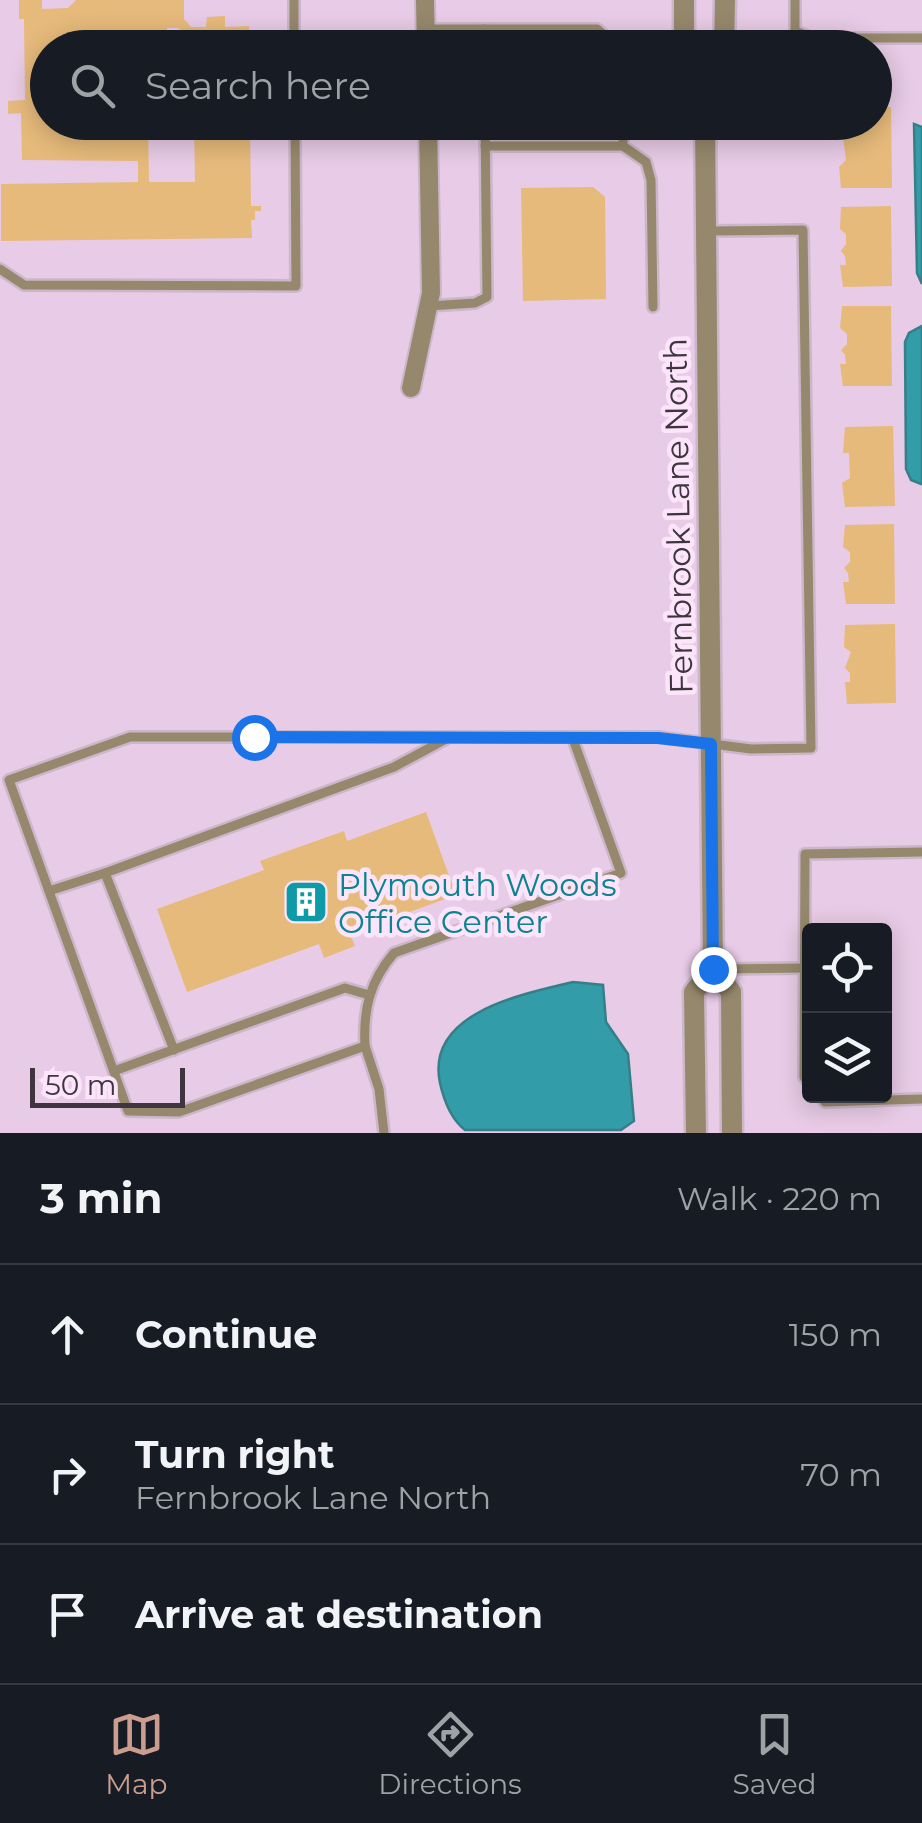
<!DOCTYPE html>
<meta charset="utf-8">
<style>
:root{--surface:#171b24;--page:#20242c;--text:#f1f3f6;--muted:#9ea1a6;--line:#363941;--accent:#ca9d8f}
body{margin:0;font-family:Montserrat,sans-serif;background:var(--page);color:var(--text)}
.controls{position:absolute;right:30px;bottom:30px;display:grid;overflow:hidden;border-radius:10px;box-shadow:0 5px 25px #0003}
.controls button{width:90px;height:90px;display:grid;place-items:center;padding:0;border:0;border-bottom:2px solid var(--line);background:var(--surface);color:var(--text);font:50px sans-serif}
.scale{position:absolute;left:30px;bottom:25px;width:155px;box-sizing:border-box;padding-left:10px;border:5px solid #3e353e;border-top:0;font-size:28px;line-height:35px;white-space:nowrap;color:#3e353e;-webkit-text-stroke:8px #fce5fa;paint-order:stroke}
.stop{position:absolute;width:30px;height:30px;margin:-22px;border:8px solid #1a73e8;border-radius:50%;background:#fff}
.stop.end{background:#1a73e8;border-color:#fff;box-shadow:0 2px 10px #0008}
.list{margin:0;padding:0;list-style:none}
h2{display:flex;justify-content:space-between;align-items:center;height:130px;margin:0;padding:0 40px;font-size:42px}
h2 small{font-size:32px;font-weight:400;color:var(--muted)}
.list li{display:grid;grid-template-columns:65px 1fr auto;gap:30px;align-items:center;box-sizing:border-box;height:140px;padding:0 40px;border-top:2px solid var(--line)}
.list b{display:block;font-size:38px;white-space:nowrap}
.list p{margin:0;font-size:32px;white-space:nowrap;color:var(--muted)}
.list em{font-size:32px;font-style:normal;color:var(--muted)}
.icon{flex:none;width:55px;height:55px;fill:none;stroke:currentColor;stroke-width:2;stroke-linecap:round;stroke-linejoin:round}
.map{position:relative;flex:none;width:922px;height:1133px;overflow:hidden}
.search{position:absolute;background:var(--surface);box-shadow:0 5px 25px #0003;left:30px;right:30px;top:30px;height:110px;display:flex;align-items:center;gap:25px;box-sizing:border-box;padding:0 35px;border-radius:55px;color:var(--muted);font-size:38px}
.sheet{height:550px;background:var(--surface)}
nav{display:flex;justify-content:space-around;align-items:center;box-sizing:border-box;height:140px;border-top:2px solid var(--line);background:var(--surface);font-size:28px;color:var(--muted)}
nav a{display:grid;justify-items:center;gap:5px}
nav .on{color:var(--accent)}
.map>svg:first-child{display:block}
.built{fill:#e8cbe6;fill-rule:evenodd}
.water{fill:#329da8;stroke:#367e88;stroke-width:2.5}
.building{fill:#e6ba7b}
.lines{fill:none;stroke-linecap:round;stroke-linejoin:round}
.service-casing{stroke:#ccb7ca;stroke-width:14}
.minor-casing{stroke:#ccb7ca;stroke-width:22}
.tertiary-casing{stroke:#ccb7ca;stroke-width:25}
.service{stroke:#95886c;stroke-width:9}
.minor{stroke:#95886c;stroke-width:18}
.tertiary{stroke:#95886c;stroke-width:20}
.route{stroke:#1a73e8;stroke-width:12}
.labels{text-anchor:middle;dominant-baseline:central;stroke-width:9;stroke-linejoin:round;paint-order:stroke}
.street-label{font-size:32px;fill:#3e353e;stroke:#fce5fa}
.culture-label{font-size:32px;fill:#0d838f;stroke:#fce5fa;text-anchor:start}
</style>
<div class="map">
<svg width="922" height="1133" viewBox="0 0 922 1133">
<rect width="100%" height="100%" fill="#efd8ed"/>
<path class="built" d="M 0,0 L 922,0 L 922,1133 L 0,1133 ZM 48,48 L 874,48 L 874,122 L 48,122 ZM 810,931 L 884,931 L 884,1096 L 810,1096 Z"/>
<g class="water">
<polygon points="914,124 922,127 922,284 917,273"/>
<polygon points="922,326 922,484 921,484 911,480 906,469 905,342 909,333"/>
<path d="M 573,982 L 603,985 L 606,1022 L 628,1054 L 634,1121 L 621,1130 L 465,1130 C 451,1119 444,1101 440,1083 C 425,1012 524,994 573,982 Z"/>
</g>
<g class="building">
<polygon points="19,0 42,0 42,9 68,8 76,0 184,0 184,19 191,27 206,27 207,17 225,16 225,27 249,26 250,48 192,48 192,37 178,28 167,28 167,48 48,48 48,122 148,122 149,182 195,182 194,122 250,122 251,206 261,206 261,211 255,211 255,220 251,220 252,238 1,241 1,184 138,182 138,161 22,160 21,113 8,114 8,101 25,100 24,19 19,19"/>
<polygon points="891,107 892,188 841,188 839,167 846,160 841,122 874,122 874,108"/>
<polygon points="593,187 605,197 606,299 523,301 521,188"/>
<polygon points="891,206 892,286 843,287 840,265 846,265 845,256 841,251 846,244 846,234 840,229 841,207"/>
<polygon points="842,306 891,306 892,386 843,386 840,364 846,364 845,355 841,350 847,344 847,334 840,328"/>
<polygon points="893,426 895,506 845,507 842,483 850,478 849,453 843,453 845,427"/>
<polygon points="894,524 895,604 846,604 843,582 849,582 848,573 844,568 850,562 850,552 843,547 845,525"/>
<polygon points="895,624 896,703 847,704 845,682 850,682 850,673 845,668 851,652 844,647 845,625"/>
<polygon points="426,812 456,895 350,934 355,946 324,958 319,944 187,992 157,909 264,870 260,861 344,831 347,841"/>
</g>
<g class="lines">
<defs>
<g id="service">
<polyline points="294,0 294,48"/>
<polyline points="795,0 795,31 812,38 922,38"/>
<polyline points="425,29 597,29 619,48"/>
<polyline points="484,29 484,48"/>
<polyline points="623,122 623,146 646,162 651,180 653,307"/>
<polyline points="485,146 623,146"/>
<polyline points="0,269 24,285 296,286 295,122"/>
<polyline points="429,306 475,303 487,297 485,122"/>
<polyline points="105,873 394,767 446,739"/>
<polyline points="49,891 105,873 174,1050"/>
<polyline points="717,969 805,968"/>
<path d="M 365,1046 C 363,1009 370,981 394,953 L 621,873 L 573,739"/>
<polyline points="114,1071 345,988 369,995"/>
<polyline points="810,1084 804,1077 805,854 922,852"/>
<polyline points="820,1096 825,1102 922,1099"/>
<polyline points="384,1133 379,1089 365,1046 179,1112 128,1111 9,780 130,737 658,737 751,749 811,748 803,230 708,231"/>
</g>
<g id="minor">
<polyline points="425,0 426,48"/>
<polyline points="411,388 431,293 428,122"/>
</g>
<g id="tertiary">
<polyline points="684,0 684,48"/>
<polyline points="724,48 725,0"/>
<polyline points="705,122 713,969 731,992 732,1133"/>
<polyline points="696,1133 694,992 713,969"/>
</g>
</defs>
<use href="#service" class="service-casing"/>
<use href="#minor" class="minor-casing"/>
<use href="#tertiary" class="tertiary-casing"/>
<use href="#service" class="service"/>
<use href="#minor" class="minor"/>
<use href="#tertiary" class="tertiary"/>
</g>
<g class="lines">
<polyline class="route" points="254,737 658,738 711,744 713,969"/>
</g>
<defs>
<symbol id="building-square" viewBox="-11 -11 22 22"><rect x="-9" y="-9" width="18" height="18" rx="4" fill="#0f9aa8" stroke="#fce5fa"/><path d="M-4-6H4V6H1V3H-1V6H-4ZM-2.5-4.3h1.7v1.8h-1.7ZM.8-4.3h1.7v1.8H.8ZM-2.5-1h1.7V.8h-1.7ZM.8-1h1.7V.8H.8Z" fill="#fff"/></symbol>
</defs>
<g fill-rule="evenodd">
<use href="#building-square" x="281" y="877" width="50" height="50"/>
</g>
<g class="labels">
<g class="street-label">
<text transform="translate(678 516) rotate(-91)">Fernbrook Lane North</text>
</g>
<g class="culture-label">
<text x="338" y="884">Plymouth Woods<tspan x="338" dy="37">Office Center</tspan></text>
</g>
</g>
</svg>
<div class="controls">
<button><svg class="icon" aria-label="locate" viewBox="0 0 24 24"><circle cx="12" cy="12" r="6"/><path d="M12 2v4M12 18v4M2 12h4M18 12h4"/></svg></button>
<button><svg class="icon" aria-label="layers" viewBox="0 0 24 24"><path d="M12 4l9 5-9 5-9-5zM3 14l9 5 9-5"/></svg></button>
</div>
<div class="scale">50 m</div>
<div class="stop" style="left:254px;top:737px"></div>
<div class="stop end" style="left:713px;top:969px"></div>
<div class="search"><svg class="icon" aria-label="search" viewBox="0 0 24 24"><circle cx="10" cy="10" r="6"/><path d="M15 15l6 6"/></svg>Search here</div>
</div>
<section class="sheet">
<h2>3 min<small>Walk · 220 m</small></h2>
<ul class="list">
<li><svg class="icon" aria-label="ahead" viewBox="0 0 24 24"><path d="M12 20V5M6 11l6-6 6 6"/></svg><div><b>Continue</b></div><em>150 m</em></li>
<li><svg class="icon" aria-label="right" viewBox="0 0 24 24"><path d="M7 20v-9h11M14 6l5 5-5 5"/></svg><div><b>Turn right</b><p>Fernbrook Lane North</p></div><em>70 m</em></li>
<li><svg class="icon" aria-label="arrive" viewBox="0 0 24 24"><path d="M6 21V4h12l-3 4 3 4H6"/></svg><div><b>Arrive at destination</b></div></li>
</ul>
</section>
<nav>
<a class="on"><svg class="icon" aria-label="map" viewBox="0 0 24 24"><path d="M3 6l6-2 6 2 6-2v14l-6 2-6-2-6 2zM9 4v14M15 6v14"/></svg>Map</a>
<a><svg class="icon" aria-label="directions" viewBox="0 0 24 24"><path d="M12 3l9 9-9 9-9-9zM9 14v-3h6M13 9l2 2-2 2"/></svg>Directions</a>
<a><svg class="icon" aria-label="saved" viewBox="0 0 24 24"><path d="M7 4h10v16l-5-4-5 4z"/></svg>Saved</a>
</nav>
